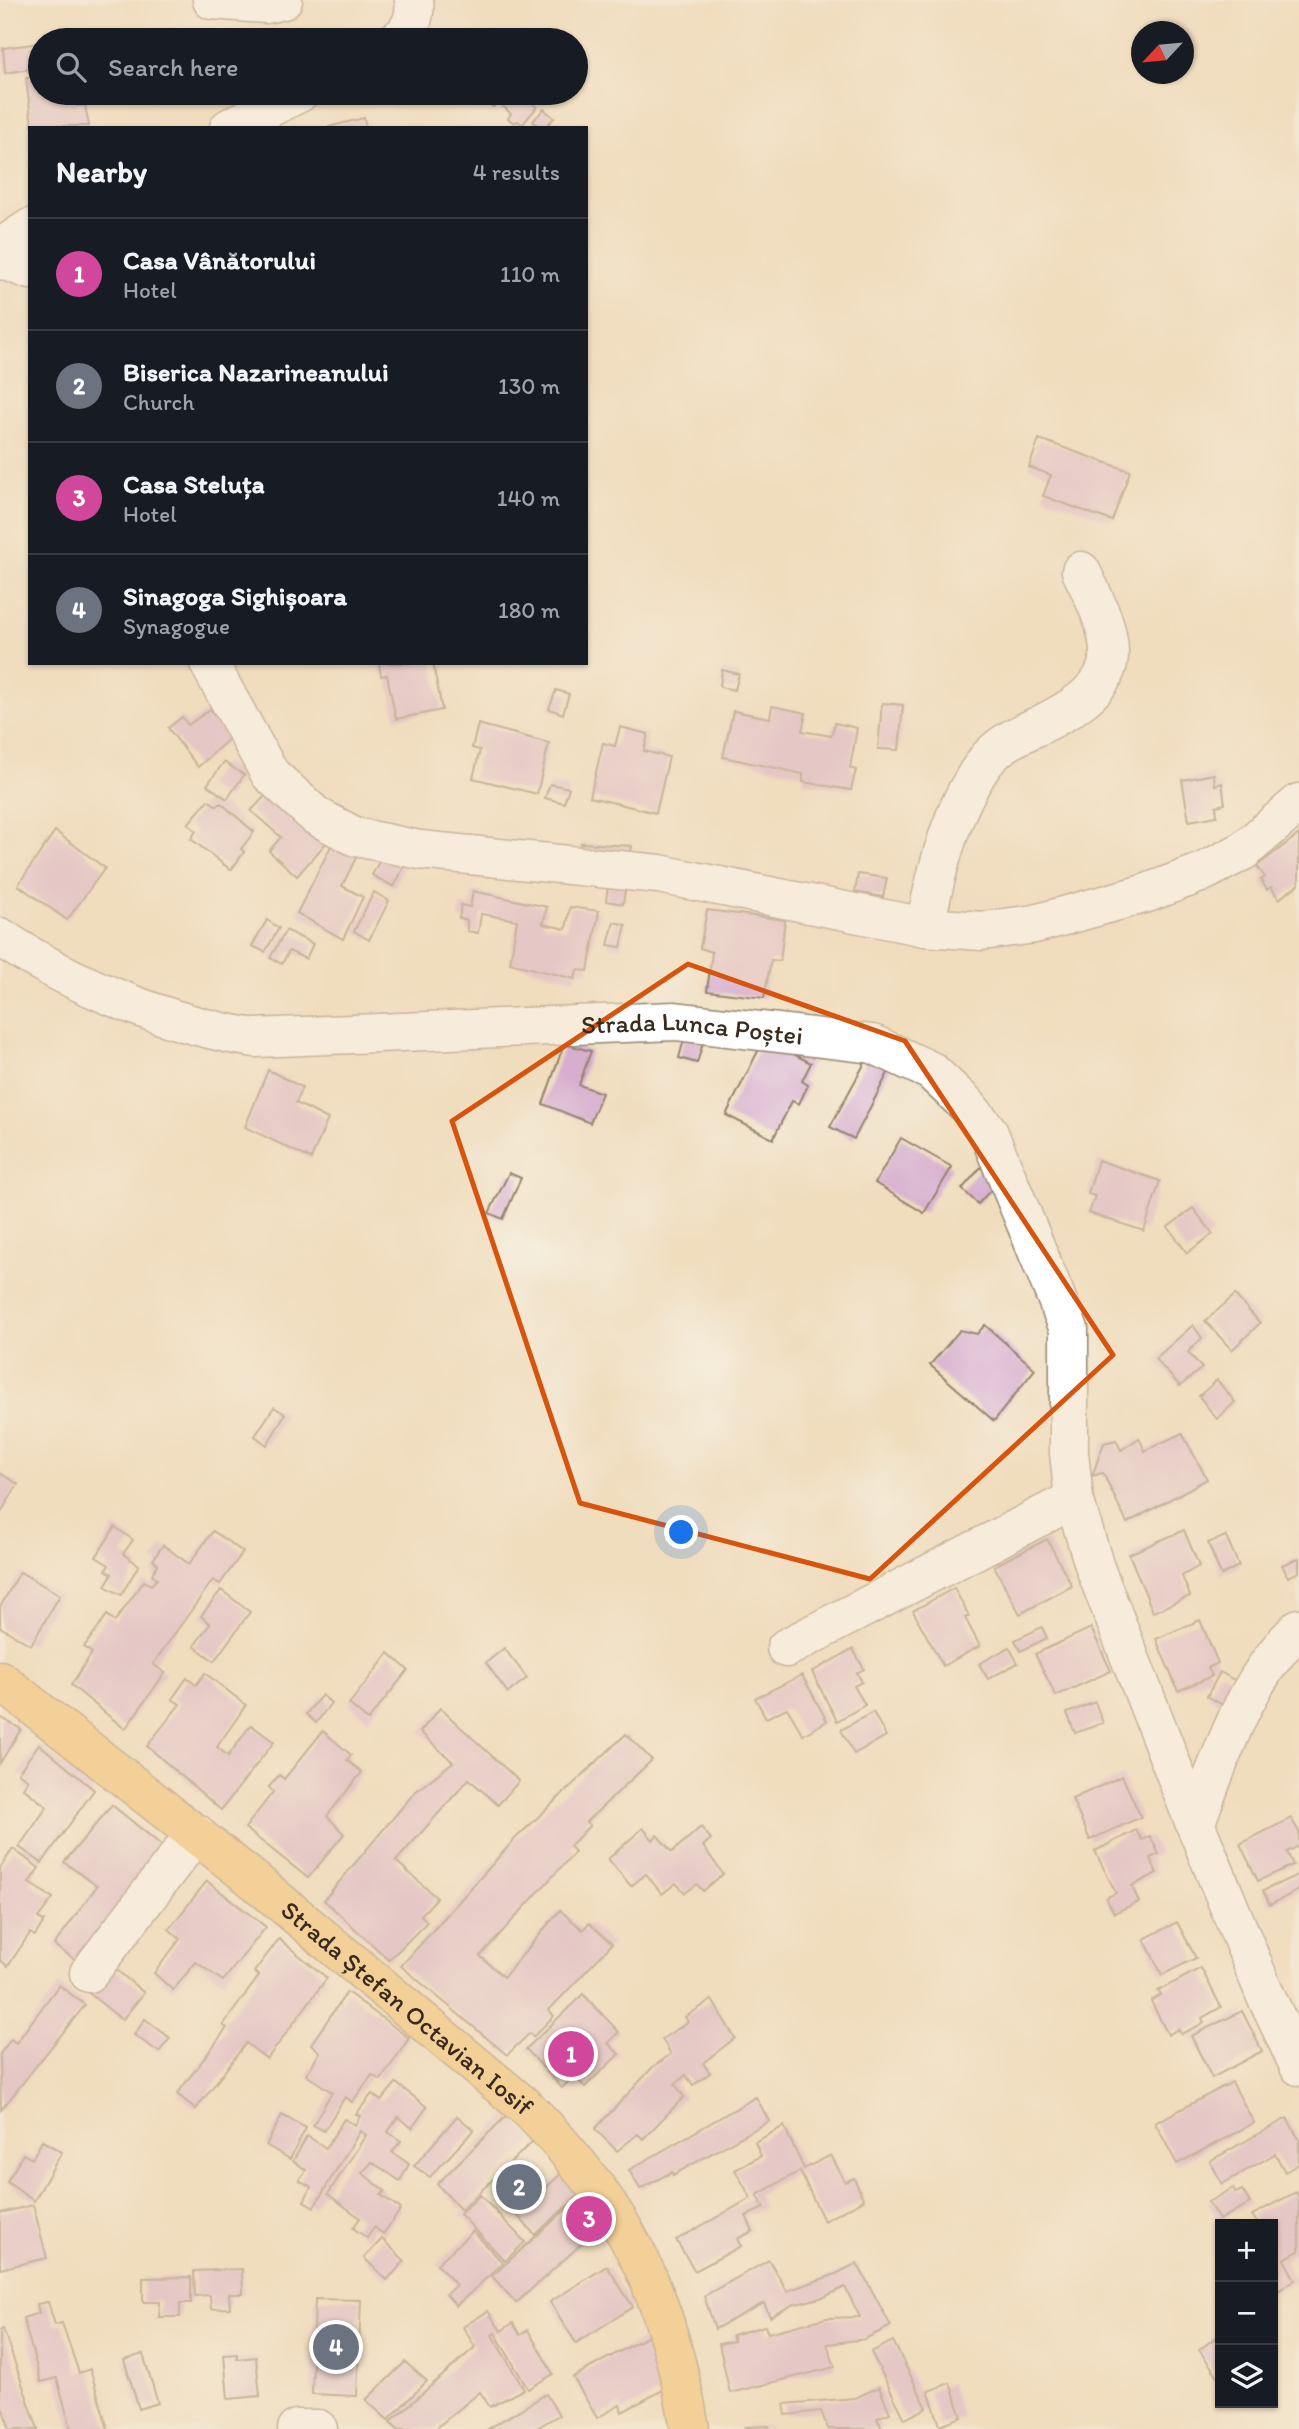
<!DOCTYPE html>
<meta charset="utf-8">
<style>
:root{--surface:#171b24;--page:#20242c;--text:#f1f3f6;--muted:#9ea1a6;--line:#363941;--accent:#ea580c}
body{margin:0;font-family:Itim,sans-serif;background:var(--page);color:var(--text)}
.controls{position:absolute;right:21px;bottom:21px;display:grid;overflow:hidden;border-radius:0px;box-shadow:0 2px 5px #0004}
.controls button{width:63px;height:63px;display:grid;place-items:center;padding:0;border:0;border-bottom:2px solid var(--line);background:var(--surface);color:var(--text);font:35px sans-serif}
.compass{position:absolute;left:1131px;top:21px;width:63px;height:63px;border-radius:50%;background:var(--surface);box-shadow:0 2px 5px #0004;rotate:244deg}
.you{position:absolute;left:682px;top:1533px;width:24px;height:24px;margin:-18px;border:5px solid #fff;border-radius:50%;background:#1a73e8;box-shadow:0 0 0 10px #1a73e833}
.badge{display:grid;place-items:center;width:46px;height:46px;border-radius:50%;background:var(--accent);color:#fff;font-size:23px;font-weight:700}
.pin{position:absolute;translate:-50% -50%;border:4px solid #fff;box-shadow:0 2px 7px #0006}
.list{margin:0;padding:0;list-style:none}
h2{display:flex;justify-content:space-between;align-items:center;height:91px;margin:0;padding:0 28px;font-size:30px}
h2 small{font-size:23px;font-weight:400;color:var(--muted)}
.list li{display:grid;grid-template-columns:46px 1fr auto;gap:21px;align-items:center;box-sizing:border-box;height:112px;padding:0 28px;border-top:2px solid var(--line)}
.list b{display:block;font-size:26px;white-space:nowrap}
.list p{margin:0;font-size:23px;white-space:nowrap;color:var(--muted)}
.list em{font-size:23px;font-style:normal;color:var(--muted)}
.icon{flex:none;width:38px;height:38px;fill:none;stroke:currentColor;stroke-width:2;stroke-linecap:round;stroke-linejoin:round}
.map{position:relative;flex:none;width:1299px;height:2429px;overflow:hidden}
.search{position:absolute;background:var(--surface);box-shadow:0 2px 5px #0004;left:28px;top:28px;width:560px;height:77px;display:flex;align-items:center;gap:18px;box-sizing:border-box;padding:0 24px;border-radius:38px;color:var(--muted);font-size:26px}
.panel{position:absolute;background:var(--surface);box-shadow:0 2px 5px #0004;left:28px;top:126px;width:560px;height:539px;border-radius:0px}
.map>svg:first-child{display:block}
.building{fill:#d7aecf}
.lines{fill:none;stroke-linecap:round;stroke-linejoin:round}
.minor-casing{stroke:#96846e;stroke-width:41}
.major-casing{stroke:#96846e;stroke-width:41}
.minor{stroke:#fff;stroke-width:38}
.major{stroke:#f4c26a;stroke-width:38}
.marked{fill:none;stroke:#d7540e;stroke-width:5;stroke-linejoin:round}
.labels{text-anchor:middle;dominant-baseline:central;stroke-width:7;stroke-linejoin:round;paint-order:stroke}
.street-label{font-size:26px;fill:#3b2a1e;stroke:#f7f3e8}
</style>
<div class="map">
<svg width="1299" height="2429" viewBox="0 0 1299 2429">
<rect width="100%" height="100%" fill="#f7f3e8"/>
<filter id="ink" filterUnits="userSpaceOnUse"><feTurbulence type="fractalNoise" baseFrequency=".0143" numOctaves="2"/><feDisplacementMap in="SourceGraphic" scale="14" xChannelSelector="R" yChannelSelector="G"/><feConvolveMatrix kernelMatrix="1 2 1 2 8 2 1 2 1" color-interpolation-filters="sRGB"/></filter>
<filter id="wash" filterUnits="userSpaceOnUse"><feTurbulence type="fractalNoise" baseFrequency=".00686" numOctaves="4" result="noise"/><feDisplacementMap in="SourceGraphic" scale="28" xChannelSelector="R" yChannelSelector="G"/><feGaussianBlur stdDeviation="1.57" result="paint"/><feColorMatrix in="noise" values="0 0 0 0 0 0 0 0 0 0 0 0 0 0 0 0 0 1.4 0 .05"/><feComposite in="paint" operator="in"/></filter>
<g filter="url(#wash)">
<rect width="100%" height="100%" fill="#f0ddbe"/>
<g id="blocks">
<g class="building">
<polygon points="40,43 40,93 75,93 77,106 85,105 89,126 32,126 26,78 37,77 36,68 5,73 3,48"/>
<polygon points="489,93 531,93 527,98 537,107 522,125 518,121 514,123 508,118 511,114 498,101 493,107 483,99"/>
<polygon points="544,109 554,118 544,128 540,128 533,121"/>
<polygon points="364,118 366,128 329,128 328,127"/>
<polygon points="1039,439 1130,471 1112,521 1043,496 1051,475 1029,467"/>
<polygon points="379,663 433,663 442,710 396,719 387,675 381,676"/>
<polygon points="722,670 739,674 735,690 720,687"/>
<polygon points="556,690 569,694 563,714 549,709"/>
<polygon points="882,703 903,705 899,750 878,749"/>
<polygon points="772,706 806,713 802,731 831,736 835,723 857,728 850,768 856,770 851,790 803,782 803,774 723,757 733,711 770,718"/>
<polygon points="210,709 232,736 198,767 168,728 182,717 188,725"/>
<polygon points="478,724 549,743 537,794 473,778 480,750 472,748"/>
<polygon points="620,727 648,734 644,751 669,757 656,813 590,797 603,743 615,746"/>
<polygon points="224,762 244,775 227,799 207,785"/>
<polygon points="1214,774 1215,785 1222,783 1225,804 1216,806 1217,816 1189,821 1182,780"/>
<polygon points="550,784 569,788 564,803 545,798"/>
<polygon points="268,793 327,842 297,876 269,851 281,837 251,811"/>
<polygon points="208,800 217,806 221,803 254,832 241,849 244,852 231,870 191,839 196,831 188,824"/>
<polygon points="55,831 105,868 67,920 18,885"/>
<polygon points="1299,834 1299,884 1279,899 1271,887 1267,890 1261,880 1265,877 1257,866"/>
<polygon points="581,843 632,846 630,856 578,857"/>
<polygon points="332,844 357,856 342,886 363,897 343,939 297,913"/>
<polygon points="381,858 404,867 394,887 372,875"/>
<polygon points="858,874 887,878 883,897 855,892"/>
<polygon points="609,879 626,882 623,904 606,901"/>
<polygon points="473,891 547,907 543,924 566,929 570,907 599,911 588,971 577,970 575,979 510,963 517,920 481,914 478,933 467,931 467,920 459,918 461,905 470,907"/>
<polygon points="374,892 389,901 369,940 354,931"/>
<polygon points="707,910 785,920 780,961 771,960 764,998 707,991 712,952 700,948"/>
<polygon points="267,920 279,928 265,952 252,946"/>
<polygon points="614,922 626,925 621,947 608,945"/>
<polygon points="286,930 313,944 306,959 289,951 282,964 270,958"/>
<polygon points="686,1032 706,1033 697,1063 679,1058"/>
<polygon points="764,1039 811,1063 802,1081 808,1085 799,1104 792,1101 773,1139 726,1115"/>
<polygon points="564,1044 591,1051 579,1085 602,1093 590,1123 543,1104"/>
<polygon points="868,1057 890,1069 854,1139 830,1127"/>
<polygon points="268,1070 302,1087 296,1103 328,1119 311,1159 245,1127"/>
<polygon points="901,1138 952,1167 924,1213 875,1183"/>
<polygon points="1098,1160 1160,1181 1144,1231 1089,1213 1095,1196 1088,1194"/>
<polygon points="981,1167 998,1182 978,1204 962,1189"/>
<polygon points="509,1173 521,1178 503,1219 489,1213"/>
<polygon points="1193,1208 1213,1234 1187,1253 1168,1227"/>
<polygon points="1235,1295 1260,1323 1232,1350 1205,1321"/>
<polygon points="985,1325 1035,1369 994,1421 930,1365 960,1330 977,1334"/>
<polygon points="1193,1325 1202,1338 1188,1352 1202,1368 1180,1386 1155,1359"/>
<polygon points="1217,1380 1235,1402 1217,1419 1199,1396"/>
<polygon points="274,1407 285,1414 267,1445 255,1436"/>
<polygon points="1182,1433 1207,1479 1127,1523 1103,1473 1092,1476 1104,1443 1116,1440 1121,1450 1139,1438 1145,1451"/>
<polygon points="0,1473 18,1484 0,1514"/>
<polygon points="115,1527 133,1540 123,1554 139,1565 121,1595 105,1586 112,1574 106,1570 109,1565 96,1557"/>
<polygon points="1184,1530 1199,1566 1182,1576 1190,1596 1153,1612 1129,1554"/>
<polygon points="213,1531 243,1552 220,1584 213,1580 153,1664 165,1673 125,1729 71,1685 92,1653 84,1647 107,1615 115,1621 144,1581 151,1585 157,1579 152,1574 158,1564 153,1560 163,1545 189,1564"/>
<polygon points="1226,1536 1239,1566 1221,1575 1208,1543"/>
<polygon points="1047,1539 1072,1586 1020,1614 994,1566"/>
<polygon points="1299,1558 1299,1572 1288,1577 1282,1565"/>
<polygon points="20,1572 60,1595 31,1645 0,1627 0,1607"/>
<polygon points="954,1588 969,1616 965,1618 980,1646 943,1666 913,1611"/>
<polygon points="221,1590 250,1612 214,1661 194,1646 210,1624 201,1616"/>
<polygon points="1200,1620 1218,1663 1208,1668 1212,1676 1178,1691 1156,1639"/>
<polygon points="1042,1627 1047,1638 1021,1651 1015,1640"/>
<polygon points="1091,1628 1111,1671 1056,1696 1035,1654"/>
<polygon points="1009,1647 1018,1663 988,1679 979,1664"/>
<polygon points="504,1648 527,1678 508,1693 486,1663"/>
<polygon points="853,1649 864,1669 857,1673 862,1682 854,1686 865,1705 837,1721 812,1672"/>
<polygon points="389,1653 408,1670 368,1720 349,1704"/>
<polygon points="1220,1672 1236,1681 1223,1705 1207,1696"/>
<polygon points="205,1673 246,1705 217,1747 228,1756 251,1725 274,1742 221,1810 147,1746 180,1704 172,1699 187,1678 196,1685"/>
<polygon points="802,1675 827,1721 803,1735 787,1708 766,1718 755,1698"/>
<polygon points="322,1695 331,1703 316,1723 306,1714"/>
<polygon points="1095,1702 1103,1723 1075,1733 1067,1713"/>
<polygon points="440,1708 519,1781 498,1805 469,1779 396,1861 437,1898 421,1915 427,1922 389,1960 324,1900 415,1792 453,1762 420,1732"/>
<polygon points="873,1712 886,1736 854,1754 841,1730"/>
<polygon points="0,1717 21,1729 0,1763"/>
<polygon points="323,1731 351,1755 347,1760 362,1772 327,1816 344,1834 308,1878 245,1828 273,1792 269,1787 279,1775 284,1779"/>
<polygon points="626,1734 652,1760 586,1822 590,1825 570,1846 575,1852 480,1956 504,1977 560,1910 583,1930 589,1923 612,1944 549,2010 554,2016 533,2037 530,2033 507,2055 401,1966 515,1839"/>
<polygon points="39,1744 94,1790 42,1863 19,1847 47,1807 23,1788 28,1780 18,1773"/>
<polygon points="1122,1776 1141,1817 1090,1840 1072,1799"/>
<polygon points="112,1805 166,1849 80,1963 54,1945 97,1886 64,1862"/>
<polygon points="1291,1818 1299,1832 1299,1846 1287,1852 1293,1865 1258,1881 1240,1844"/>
<polygon points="701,1827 711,1839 703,1846 723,1874 703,1891 697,1884 685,1893 676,1883 662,1894 646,1874 631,1886 608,1859 643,1828 653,1840 657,1835 672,1852"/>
<polygon points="1136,1830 1142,1840 1150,1836 1159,1854 1150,1858 1157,1873 1132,1886 1139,1902 1114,1913 1106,1898 1116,1893 1095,1851"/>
<polygon points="13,1849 39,1868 29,1883 53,1898 38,1918 44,1921 35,1936 30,1933 8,1966 0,1960 0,1868"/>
<polygon points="1299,1874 1299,1890 1270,1905 1263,1891"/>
<polygon points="207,1881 266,1927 223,1981 196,1962 173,1990 154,1973 180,1939 169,1929"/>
<polygon points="1177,1922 1196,1958 1162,1975 1144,1939"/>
<polygon points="279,1939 327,1978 267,2059 246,2043 196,2109 177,2094 227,2028 223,2025 259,1976 254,1972"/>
<polygon points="106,1961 144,1993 122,2020 84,1989"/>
<polygon points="1201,1968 1221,2007 1202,2018 1204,2023 1181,2034 1178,2029 1168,2035 1151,2001 1161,1995 1158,1991"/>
<polygon points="59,1985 85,2005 1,2110 0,2054 11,2039 16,2043"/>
<polygon points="347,1992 409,2038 381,2080 372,2075 352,2102 345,2097 324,2131 313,2125 332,2092 306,2075 320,2052 311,2044"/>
<polygon points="583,1994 619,2032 608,2043 619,2054 585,2087 574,2076 562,2088 526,2049"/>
<polygon points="712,2000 735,2038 703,2063 710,2073 693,2085 686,2075 675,2084 684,2097 643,2139 638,2134 617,2151 595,2129 653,2067 671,2054 662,2039 688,2022 685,2017"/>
<polygon points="1242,2011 1262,2051 1212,2078 1191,2036"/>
<polygon points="145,2019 170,2038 159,2052 134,2035"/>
<polygon points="1232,2082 1254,2123 1177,2164 1155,2123"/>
<polygon points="396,2083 427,2107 412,2128 398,2117 388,2132 401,2141 392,2152 409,2164 400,2181 372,2162 362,2173 385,2191 381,2195 401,2209 383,2234 374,2227 367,2238 353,2228 360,2218 328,2194 366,2135 360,2131 314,2207 304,2201 311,2187 299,2180 306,2170 293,2161 307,2136 326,2148 344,2119 355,2125 360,2116 356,2114 372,2094 381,2101"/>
<polygon points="756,2097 769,2121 673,2175 672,2172 640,2189 629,2170"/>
<polygon points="508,2114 534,2140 461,2210 437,2184"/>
<polygon points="282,2115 306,2128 290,2159 266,2145"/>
<polygon points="457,2116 474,2130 430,2177 414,2166"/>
<polygon points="1287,2118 1299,2139 1299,2164 1285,2172 1275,2154 1222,2184 1210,2161"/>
<polygon points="784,2126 804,2169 831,2155 845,2182 854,2178 864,2200 824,2221 800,2171 757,2195 764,2208 746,2216 753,2231 737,2239 741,2246 695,2271 676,2240 751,2198 735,2170 761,2156 755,2142"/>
<polygon points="42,2141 62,2152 34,2201 7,2182 23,2154 32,2159"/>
<polygon points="563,2172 582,2192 535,2235 517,2215"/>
<polygon points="1233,2188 1236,2193 1242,2190 1250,2203 1219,2220 1208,2202"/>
<polygon points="1296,2192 1299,2197 1299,2251 1284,2259 1295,2280 1273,2294 1273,2224 1258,2224 1252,2215"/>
<polygon points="583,2194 607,2221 516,2303 492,2276"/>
<polygon points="480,2195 525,2242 505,2261 460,2214"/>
<polygon points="33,2205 47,2258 0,2269 0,2213"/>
<polygon points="473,2231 503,2263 456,2306 446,2294 456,2285 437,2264"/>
<polygon points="382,2239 405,2261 387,2280 364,2258"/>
<polygon points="769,2260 787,2291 836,2274 857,2263 891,2326 865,2339 827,2344 835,2367 730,2393 719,2344 734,2341 732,2335 765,2326 768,2333 826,2318 860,2317 845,2287 824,2297 792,2305 770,2317 764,2303 715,2329 704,2296"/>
<polygon points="607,2266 633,2307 576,2343 550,2302"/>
<polygon points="242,2269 243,2294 229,2294 230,2308 211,2309 210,2295 195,2296 194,2271"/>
<polygon points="191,2277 191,2303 180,2303 180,2317 159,2317 160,2302 143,2302 143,2278"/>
<polygon points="315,2299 361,2300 357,2396 312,2394"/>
<polygon points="48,2302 55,2325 62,2323 79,2373 90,2369 108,2429 71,2429 57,2378 41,2382 23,2318 39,2313 37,2304"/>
<polygon points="488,2311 501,2331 513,2323 520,2335 528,2330 553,2374 528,2389 495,2333 492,2335 524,2389 490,2407 480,2392 435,2429 398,2429 390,2422 475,2347 463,2327"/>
<polygon points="3,2329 38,2429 10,2429 0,2401 0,2331"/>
<polygon points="652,2334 665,2389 622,2412 620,2405 597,2418 573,2377"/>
<polygon points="1216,2337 1220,2343 1220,2379 1199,2350"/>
<polygon points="893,2341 927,2408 905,2419 871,2352"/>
<polygon points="143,2354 158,2403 139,2409 124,2360"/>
<polygon points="237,2354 237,2359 256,2357 260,2396 228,2399 224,2355"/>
<polygon points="405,2362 427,2381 388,2420 366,2400"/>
<polygon points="950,2383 962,2417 940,2425 928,2391"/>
<polygon points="879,2387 890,2413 877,2418 882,2429 828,2429 821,2411 786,2415 784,2404 855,2398"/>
<polygon points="546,2394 559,2415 535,2429 488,2429"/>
<polygon points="769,2426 770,2429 746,2429 745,2427"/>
</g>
</g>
</g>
<g filter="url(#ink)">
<use href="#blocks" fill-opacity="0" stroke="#96846e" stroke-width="2"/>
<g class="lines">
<defs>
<g id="minor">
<polyline points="212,0 266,4 283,0"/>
<path d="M 397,40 C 411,31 416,15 414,0"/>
<polyline points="229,128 299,93"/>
<polyline points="0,248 30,228"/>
<polyline points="0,259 30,270"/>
<polyline points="209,663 270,774 316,816 356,837 420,850 659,874 925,927 982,931 1035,924 1147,893 1203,872 1243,851 1299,803"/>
<path d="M 925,927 C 936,872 951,808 985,762 C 999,743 1021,734 1042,724 C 1129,681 1119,648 1081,571"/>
<path id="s1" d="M 0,937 C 69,984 172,1026 255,1038 L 675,1021 L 873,1044 L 931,1071 L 966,1104 L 988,1131 L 1069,1329 L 1069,1453 L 1074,1499 L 1095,1568 L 1187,1804 L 1265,1994 L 1299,2066"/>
<polyline points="786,1648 1074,1499"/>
<path d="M 1195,1824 C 1223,1753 1243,1682 1299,1628"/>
<polyline points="89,1973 196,1833"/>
<polyline points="297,2429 318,2429"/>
</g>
<g id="major">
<path id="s2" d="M 0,1680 L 255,1881 L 528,2109 C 626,2207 667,2292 690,2429"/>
</g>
</defs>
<use href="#minor" class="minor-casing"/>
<use href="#major" class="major-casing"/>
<use href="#minor" class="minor"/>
<use href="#major" class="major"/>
</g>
</g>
<path d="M0 0H1299V2429H0ZM 688,964 L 905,1041 L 1113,1355 L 870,1579 L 580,1503 L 452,1121 Z" fill="#f0ddbe" fill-opacity=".55" fill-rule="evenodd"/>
<path class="marked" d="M 688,964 L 905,1041 L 1113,1355 L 870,1579 L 580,1503 L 452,1121 Z"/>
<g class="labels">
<g class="street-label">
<text stroke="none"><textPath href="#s1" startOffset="714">Strada Lunca Poștei</textPath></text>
<text stroke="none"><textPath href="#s2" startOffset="523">Strada Ștefan Octavian Iosif</textPath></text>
</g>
</g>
</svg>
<div class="controls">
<button>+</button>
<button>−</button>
<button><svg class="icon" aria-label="layers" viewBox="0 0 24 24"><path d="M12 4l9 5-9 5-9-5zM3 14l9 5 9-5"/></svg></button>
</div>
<svg class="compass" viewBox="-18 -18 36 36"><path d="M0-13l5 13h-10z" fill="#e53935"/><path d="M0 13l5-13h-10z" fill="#9ea1a6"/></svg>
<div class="you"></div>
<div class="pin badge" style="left:571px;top:2054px;background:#d1479c">1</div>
<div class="pin badge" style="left:519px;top:2187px;background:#6b7280">2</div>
<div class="pin badge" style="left:589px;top:2219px;background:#d1479c">3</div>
<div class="pin badge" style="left:336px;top:2347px;background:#6b7280">4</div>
<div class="search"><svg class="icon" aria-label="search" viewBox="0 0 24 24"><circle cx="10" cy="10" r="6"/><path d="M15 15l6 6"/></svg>Search here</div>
<section class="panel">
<h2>Nearby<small>4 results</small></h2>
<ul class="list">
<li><span class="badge" style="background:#d1479c">1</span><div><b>Casa Vânătorului</b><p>Hotel</p></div><em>110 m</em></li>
<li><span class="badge" style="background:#6b7280">2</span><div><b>Biserica Nazarineanului</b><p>Church</p></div><em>130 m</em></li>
<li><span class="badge" style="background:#d1479c">3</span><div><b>Casa Steluța</b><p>Hotel</p></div><em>140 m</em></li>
<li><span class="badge" style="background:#6b7280">4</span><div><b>Sinagoga Sighișoara</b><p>Synagogue</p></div><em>180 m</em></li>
</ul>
</section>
</div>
